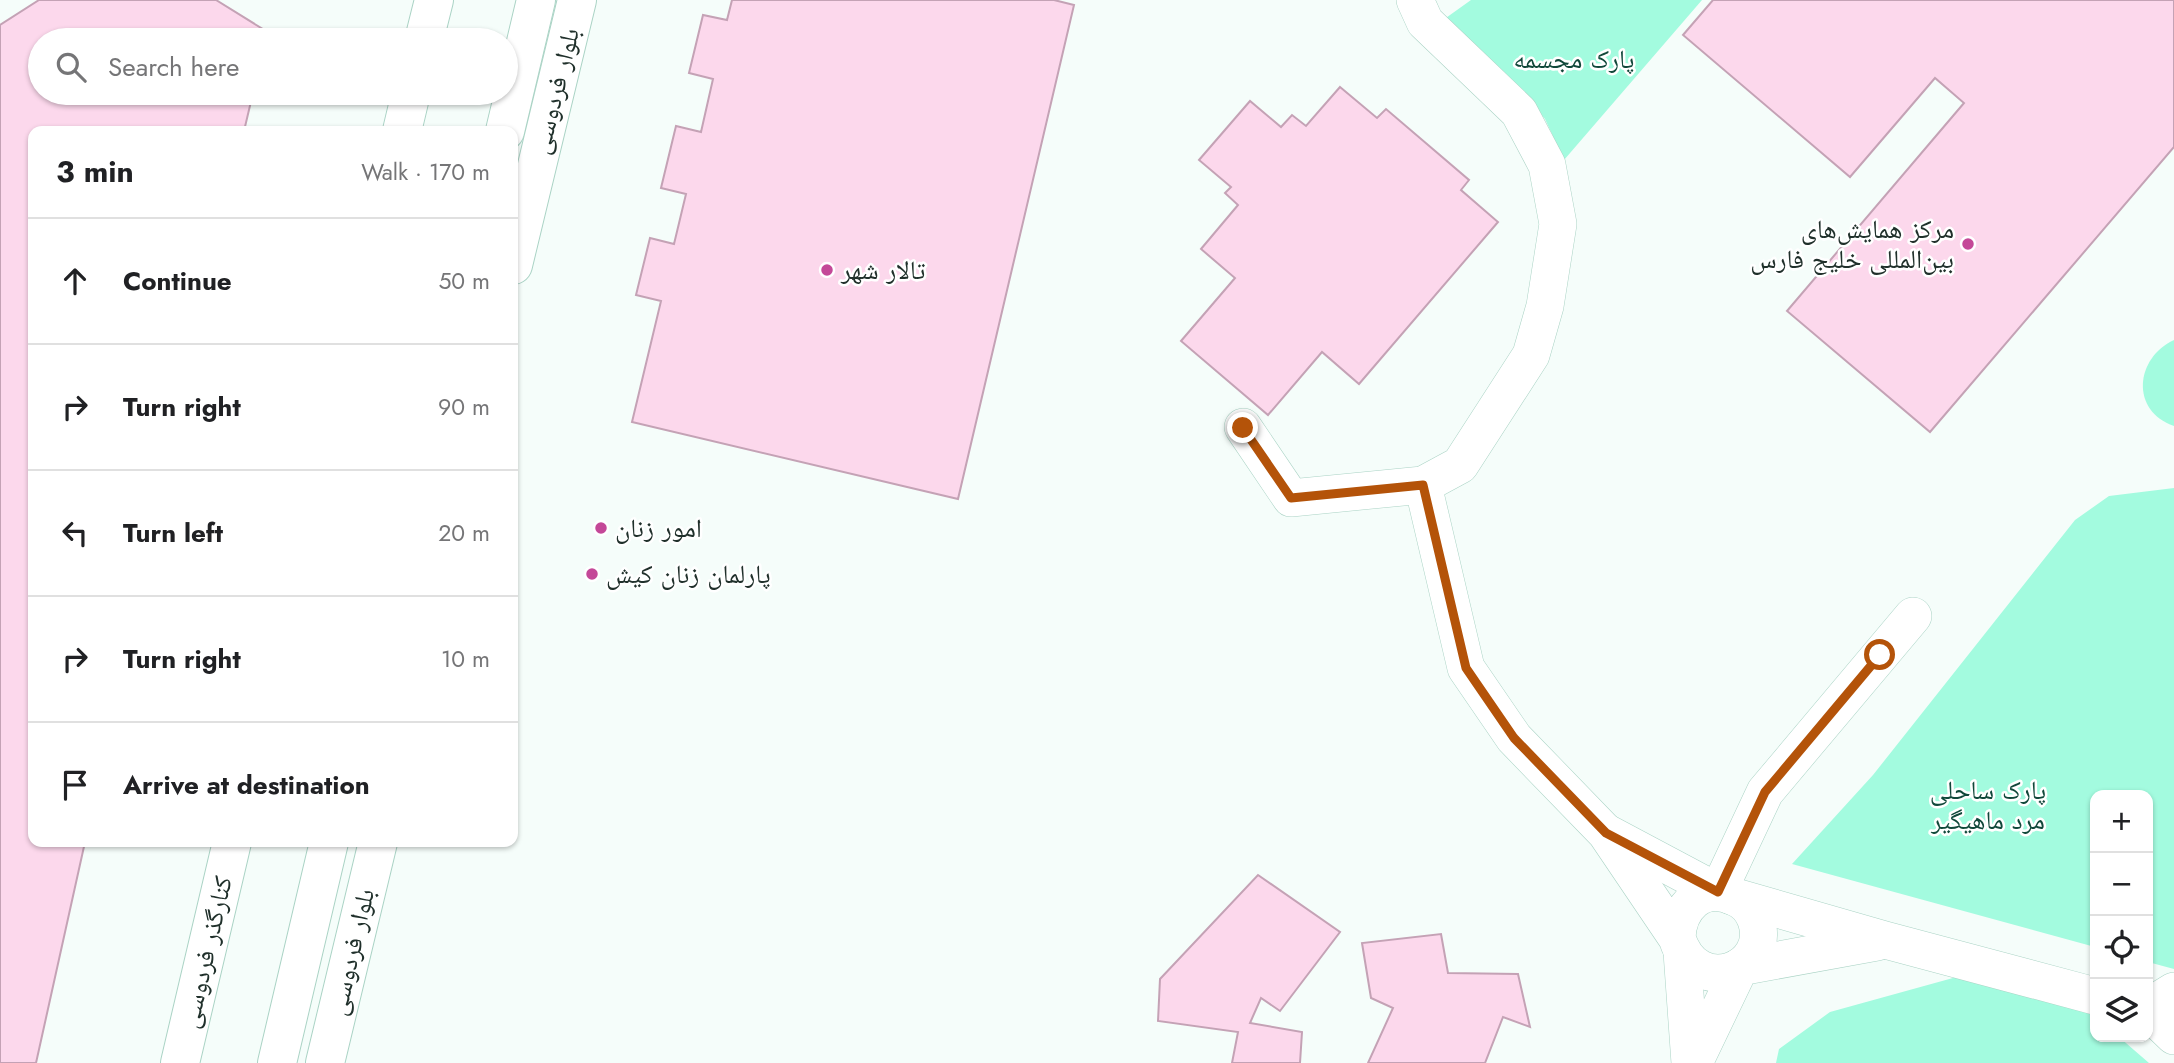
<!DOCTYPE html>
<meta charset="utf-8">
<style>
:root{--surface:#fff;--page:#f6f6f6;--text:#202124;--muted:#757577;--line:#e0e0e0}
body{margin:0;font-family:Jost,"Noto Naskh Arabic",sans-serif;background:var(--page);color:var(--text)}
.controls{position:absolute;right:21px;bottom:21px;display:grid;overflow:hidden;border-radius:14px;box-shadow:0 2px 5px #0004}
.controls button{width:63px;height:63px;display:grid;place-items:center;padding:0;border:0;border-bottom:2px solid var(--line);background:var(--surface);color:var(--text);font:35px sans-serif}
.stop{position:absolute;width:21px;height:21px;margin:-16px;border:5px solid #b45309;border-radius:50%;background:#fff}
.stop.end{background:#b45309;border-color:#fff;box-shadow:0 2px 7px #0008}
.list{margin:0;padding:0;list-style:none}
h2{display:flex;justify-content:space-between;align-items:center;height:91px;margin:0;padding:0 28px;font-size:30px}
h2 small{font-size:23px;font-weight:400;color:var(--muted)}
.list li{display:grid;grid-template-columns:46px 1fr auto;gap:21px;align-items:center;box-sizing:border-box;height:126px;padding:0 28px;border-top:2px solid var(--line)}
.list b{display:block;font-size:26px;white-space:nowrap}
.list em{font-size:23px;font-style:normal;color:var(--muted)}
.icon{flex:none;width:38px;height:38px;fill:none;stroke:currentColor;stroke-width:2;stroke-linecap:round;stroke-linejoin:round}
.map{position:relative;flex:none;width:2174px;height:1063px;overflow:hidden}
.search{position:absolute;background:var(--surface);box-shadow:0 2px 5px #0004;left:28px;top:28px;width:490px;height:77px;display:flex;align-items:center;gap:18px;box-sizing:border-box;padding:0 24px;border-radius:38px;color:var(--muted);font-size:26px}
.panel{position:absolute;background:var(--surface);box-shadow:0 2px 5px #0004;left:28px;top:126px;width:490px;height:721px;border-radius:14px}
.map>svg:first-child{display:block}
.green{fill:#a3fbdf}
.building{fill:#fcd8ec;stroke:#c4a2b5;stroke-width:2}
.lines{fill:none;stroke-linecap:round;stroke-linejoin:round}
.street-casing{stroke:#aad3c5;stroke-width:38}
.secondary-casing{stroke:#aad3c5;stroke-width:40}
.primary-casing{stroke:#aad3c5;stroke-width:40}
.street{stroke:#fff;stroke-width:37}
.secondary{stroke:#fff;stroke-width:38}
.primary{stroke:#fff;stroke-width:38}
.route{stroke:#b45309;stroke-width:9}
.poi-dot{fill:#c44898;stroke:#fff;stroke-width:2.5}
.labels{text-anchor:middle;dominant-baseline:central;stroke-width:5;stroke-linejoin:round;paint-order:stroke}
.park-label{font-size:26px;fill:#10483a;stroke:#fff}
.street-label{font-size:26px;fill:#20302b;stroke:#fff}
.poi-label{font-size:26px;fill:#20302b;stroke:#fff;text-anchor:start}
</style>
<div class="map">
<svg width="2174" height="1063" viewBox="0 0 2174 1063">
<rect width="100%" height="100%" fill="#f5fdfa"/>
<g class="green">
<polygon points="1471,0 1702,0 1564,160 1545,119 1524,94 1443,20"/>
<path d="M 2174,340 L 2174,426 C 2130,411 2135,358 2174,340 Z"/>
<polygon points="2174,488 2174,969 2148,962 2148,795 2095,795 2095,947 1792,864 1873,775 2075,520 2109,496"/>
<polygon points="1971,973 2090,1010 2095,1015 2095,1037 2119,1037 2149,1063 1776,1063 1779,1049 1830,1012"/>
</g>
<g class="building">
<polygon points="39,0 216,0 266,31 264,40 40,40 40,93 253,93 244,131 33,131 33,842 85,842 36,1063 0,1063 0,25"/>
<polygon points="732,0 1054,0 1074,5 958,499 632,422 661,301 636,295 650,238 674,244 686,194 661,188 676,126 701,132 713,79 689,73 703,15 727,20"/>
<polygon points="1713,0 2174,0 2174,147 1930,432 1787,311 1964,103 1935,78 1850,177 1683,35"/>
<polygon points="1340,87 1377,118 1386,109 1469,180 1461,190 1498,222 1359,384 1322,352 1268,415 1181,341 1235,278 1201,249 1238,205 1225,193 1231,187 1199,160 1250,101 1281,127 1292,115 1306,126"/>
<polygon points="1258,875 1340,932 1280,1011 1261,998 1250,1023 1302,1032 1300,1063 1232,1063 1238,1032 1158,1021 1160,979"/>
<polygon points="1441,934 1448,973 1518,974 1530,1027 1503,1017 1485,1063 1368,1063 1393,1008 1371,998 1362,943"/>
</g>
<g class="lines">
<defs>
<g id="street">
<polyline points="1243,427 1291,498 1423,485 1460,465 1531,355 1545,306 1558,224 1547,165 1519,112 1425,22 1415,0"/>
<path d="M 1423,485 L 1466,668 L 1514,738 L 1606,833 L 1677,938 C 1697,1001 1773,969 1756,920 C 1752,909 1745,901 1734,897 C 1702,882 1678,907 1677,938"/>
<polyline points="1609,834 1718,892 1765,792 1913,616"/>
<polyline points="1732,896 1885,940 2095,996"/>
<polyline points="1682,952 1690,1063"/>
<polyline points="2148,1007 2174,991"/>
<polyline points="2148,1011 2174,1036"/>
<polyline points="1694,1063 1740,967 1877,942"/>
</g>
<g id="secondary">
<polyline points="424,40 434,0"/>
<polyline points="402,131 411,93"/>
<polyline points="180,1063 232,842"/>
</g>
<g id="primary">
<polyline points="505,131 536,0"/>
<polyline points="513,265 577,0"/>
<polyline points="277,1063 329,842"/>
<polyline points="325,1063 378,842"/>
</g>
</defs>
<use href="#street" class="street-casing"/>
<use href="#secondary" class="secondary-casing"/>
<use href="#primary" class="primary-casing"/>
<use href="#street" class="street"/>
<use href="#secondary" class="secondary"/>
<use href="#primary" class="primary"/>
</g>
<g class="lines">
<polyline class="route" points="1243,428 1291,498 1423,485 1466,668 1514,738 1606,833 1718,892 1765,792 1880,655"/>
</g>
<g class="poi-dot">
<circle cx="1968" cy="244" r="7"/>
<circle cx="827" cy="270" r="7"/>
<circle cx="601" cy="528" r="7"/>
<circle cx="592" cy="574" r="7"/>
</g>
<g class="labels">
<g class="park-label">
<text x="1574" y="59">پارک مجسمه</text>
<text x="1988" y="790">پارک ساحلی<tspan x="1988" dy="30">مرد ماهیگیر</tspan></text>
</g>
<g class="street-label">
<text transform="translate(555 91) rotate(-76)">بلوار فردوسی</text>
<text transform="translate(206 952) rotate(-77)">کنارگذر فردوسی</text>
<text transform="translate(351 952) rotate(-77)">بلوار فردوسی</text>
</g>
<g class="poi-label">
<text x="1954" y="229" text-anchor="end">مرکز همایش‌های<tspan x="1954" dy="30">بین‌المللی خلیج فارس</tspan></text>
<text x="841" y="270">تالار شهر</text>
<text x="615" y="528">امور زنان</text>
<text x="606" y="574">پارلمان زنان کیش</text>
</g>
</g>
</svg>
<div class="controls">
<button>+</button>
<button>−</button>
<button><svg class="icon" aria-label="locate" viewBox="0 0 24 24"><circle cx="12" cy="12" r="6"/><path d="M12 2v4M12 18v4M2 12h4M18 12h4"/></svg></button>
<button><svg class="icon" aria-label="layers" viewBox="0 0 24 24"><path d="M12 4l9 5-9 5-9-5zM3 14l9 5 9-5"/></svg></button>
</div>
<div class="stop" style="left:1880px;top:655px"></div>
<div class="stop end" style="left:1243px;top:428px"></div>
<div class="search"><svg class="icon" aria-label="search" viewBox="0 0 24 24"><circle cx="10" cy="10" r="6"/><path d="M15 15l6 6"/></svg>Search here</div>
<section class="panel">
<h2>3 min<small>Walk · 170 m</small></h2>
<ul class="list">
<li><svg class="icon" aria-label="ahead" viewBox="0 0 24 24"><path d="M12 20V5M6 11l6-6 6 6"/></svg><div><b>Continue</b></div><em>50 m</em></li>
<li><svg class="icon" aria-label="right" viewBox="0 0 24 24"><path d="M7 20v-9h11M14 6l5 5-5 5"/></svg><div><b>Turn right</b></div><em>90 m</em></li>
<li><svg class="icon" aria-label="left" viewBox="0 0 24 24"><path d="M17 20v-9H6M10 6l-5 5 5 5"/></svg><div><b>Turn left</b></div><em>20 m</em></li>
<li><svg class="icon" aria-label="right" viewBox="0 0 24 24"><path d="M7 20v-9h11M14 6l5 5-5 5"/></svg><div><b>Turn right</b></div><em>10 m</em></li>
<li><svg class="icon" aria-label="arrive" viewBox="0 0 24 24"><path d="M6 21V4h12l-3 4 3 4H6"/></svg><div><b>Arrive at destination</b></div></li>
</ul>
</section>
</div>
